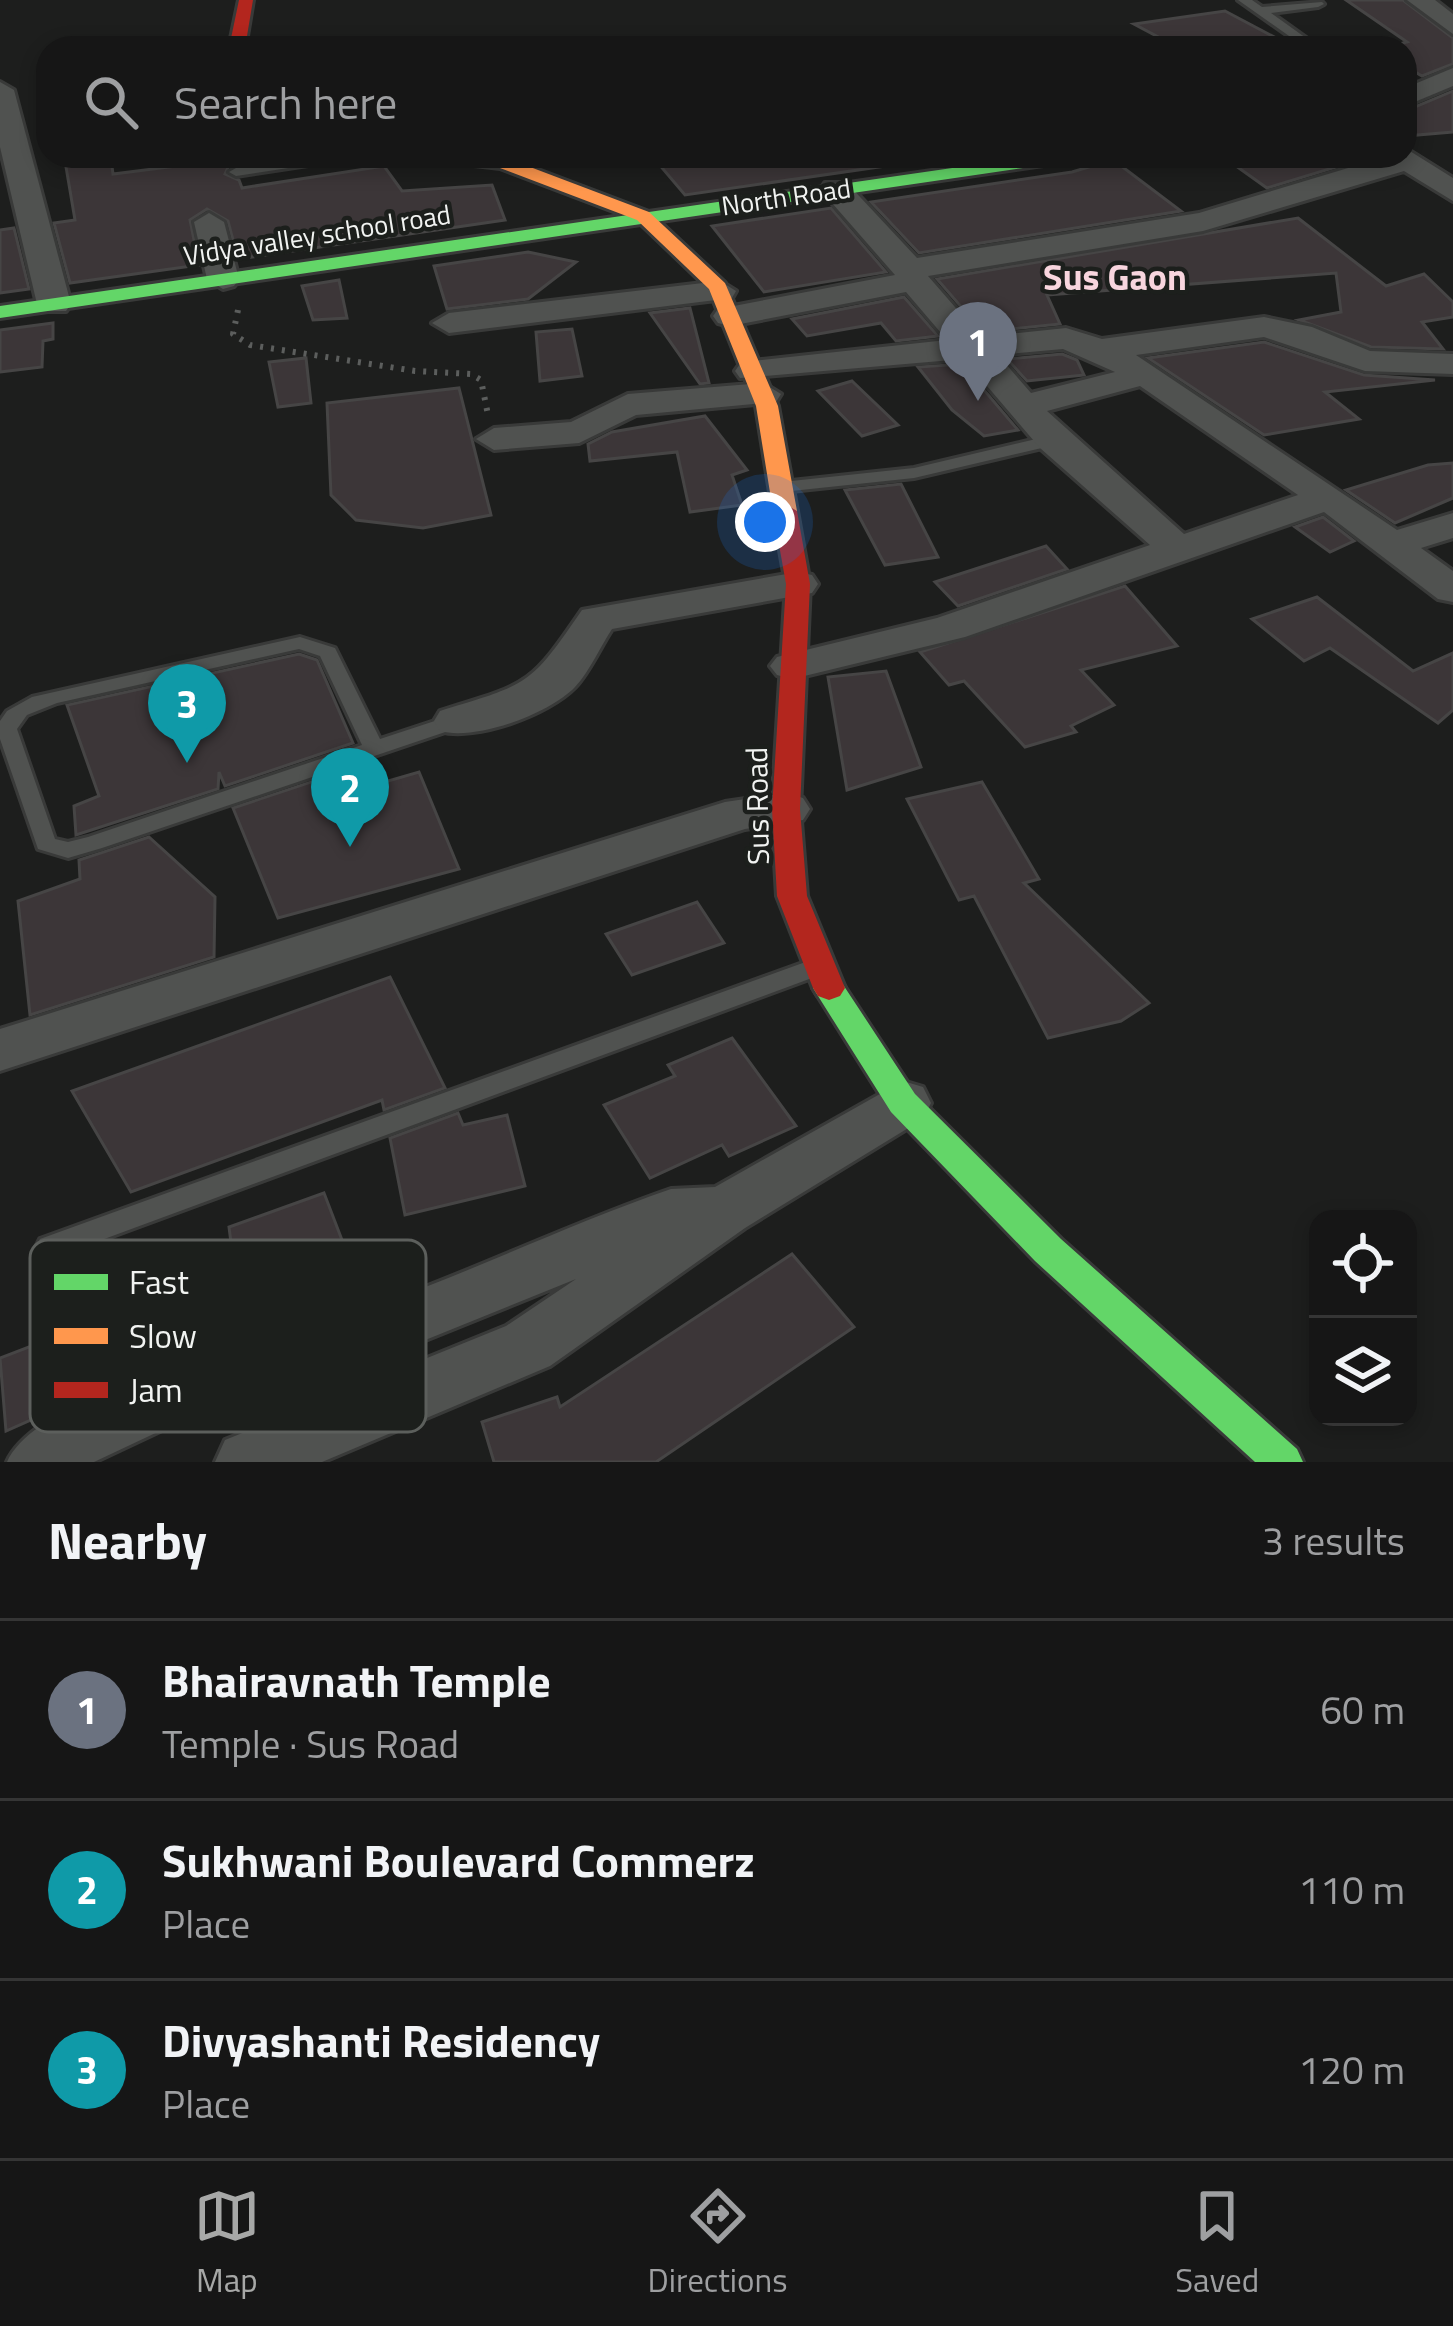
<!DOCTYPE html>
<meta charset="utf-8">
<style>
:root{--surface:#161616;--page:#1f1f1f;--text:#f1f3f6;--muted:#9e9fa1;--line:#353535;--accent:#a7a8a7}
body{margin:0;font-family:"Titillium Web",sans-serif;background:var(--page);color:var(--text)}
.controls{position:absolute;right:36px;bottom:36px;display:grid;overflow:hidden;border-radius:24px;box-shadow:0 6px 18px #0003}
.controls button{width:108px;height:108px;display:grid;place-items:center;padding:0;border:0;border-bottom:3px solid var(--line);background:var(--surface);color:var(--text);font:60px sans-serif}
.you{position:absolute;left:765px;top:522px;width:42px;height:42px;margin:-30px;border:9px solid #fff;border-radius:50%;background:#1a73e8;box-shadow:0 0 0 18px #1a73e833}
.badge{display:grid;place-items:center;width:78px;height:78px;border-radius:50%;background:var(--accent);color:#fff;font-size:39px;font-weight:700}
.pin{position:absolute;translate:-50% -99px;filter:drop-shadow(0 3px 6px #0008)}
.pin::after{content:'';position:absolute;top:63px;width:42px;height:36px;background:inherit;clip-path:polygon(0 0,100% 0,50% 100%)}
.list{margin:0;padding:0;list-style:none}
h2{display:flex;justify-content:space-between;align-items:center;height:156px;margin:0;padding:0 48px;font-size:51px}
h2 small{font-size:39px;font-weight:400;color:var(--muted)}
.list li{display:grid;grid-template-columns:78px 1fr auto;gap:36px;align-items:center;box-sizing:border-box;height:180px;padding:0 48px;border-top:3px solid var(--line)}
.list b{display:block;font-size:45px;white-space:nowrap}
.list p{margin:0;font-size:39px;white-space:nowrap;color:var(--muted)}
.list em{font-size:39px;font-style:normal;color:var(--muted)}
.icon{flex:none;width:66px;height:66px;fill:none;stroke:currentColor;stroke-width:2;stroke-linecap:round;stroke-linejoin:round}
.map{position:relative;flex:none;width:1453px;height:1462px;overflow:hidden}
.search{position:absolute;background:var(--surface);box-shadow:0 6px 18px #0003;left:36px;right:36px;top:36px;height:132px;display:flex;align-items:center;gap:30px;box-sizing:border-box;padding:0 42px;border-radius:36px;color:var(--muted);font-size:45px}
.sheet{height:696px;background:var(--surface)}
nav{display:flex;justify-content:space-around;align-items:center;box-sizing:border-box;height:168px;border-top:3px solid var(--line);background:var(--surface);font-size:33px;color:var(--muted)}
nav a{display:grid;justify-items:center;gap:6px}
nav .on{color:var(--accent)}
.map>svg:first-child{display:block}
.building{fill:#3c3638;stroke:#464545;stroke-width:3}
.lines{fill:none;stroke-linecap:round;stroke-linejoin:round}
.lane-casing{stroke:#393a39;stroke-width:6}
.street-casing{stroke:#393a39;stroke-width:6}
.fast-casing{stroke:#393a39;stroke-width:6}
.slow-casing{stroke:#393a39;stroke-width:6}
.jam-casing{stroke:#393a39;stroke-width:6}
.path{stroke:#5c5e5d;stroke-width:6;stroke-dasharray:3 8;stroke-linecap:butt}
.lane{fill:#505250;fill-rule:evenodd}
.street{fill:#505250;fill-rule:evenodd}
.fast{fill:#63d668;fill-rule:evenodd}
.slow{fill:#ff974d;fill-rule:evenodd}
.jam{fill:#b3261e;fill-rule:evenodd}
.labels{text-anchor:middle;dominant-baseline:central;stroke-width:9;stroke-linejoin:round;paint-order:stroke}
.far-street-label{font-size:27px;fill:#f1f3f1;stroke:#1c1f1c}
.street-label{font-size:30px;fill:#f1f3f1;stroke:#1c1f1c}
.far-district-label{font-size:36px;font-weight:bold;fill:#f8d5de;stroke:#1c1f1c}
.key{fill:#1c1f1c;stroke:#5c5f5c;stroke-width:3}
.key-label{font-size:33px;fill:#f1f3f1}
</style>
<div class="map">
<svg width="1453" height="1462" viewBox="0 0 1453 1462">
<rect width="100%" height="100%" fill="#1d1e1d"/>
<g class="building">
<polygon points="1346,0 1403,0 1453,38 1453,64 1422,76 1405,66 1405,48 1385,48 1407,42"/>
<polygon points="1225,11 1295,48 1179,48 1134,24"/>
<polygon points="1453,91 1453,132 1405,136 1405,111"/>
<polygon points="652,156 770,156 771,165 822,156 955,156 685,195"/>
<polygon points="1095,156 1108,156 1181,211 919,253 871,202 1072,172 1089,167"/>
<polygon points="1222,156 1372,156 1267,188"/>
<polygon points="111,159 113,174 232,159 225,174 239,180 242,188 384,166 402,191 492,185 505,220 238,259 228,221 207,209 190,220 199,265 70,283 54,223 75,220 65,161"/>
<polygon points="831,208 886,272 764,292 712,226"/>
<polygon points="1298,218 1386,286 1424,274 1453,302 1453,317 1422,322 1443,349 1371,347 1299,320 1341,312 1336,273 1047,295 1060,324 983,332 937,279"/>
<polygon points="14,228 29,289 0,293 0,230"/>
<polygon points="528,252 576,262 528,299 447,309 434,266"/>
<polygon points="339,280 347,318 313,320 302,286"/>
<polygon points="904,297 938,336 896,341 881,323 807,336 792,319"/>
<polygon points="690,308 709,383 700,384 650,313"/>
<polygon points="53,323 53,339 43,341 42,367 0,372 0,330"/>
<polygon points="572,329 582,376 540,381 536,332"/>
<polygon points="1264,342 1364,375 1435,380 1325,392 1359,419 1264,435 1148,358"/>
<polygon points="1062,354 1077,360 1084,375 1027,381 1007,359"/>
<polygon points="306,358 311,403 278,407 269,362"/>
<polygon points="962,364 1018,430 984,436 952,410 918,367"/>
<polygon points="852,381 898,425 862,436 818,391"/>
<polygon points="459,388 491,515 423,528 356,520 331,495 327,403"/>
<polygon points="705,416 747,470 732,475 742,505 690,512 677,452 590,461 588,444 612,432"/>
<polygon points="1453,463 1453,498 1395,523 1346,490 1428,465"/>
<polygon points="901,484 938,557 885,565 845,490"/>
<polygon points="1323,517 1354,541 1330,552 1295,527"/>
<polygon points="1046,546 1067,569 958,606 935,582"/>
<polygon points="1125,586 1177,646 1081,670 1114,705 1071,726 1076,732 1025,747 964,681 949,685 920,652"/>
<polygon points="1317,597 1413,671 1453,653 1453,710 1438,723 1330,648 1304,661 1252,619"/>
<polygon points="299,654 317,660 353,743 225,786 219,772 218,789 76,835 74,806 99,796 67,705"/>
<polygon points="886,671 921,767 847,790 828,677"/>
<polygon points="362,765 371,786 419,772 459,869 278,918 233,808"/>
<polygon points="982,782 1039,879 1024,883 1149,1003 1121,1021 1048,1038 974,896 959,900 907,799"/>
<polygon points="149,837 215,897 214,957 30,1015 18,901 80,879 79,860"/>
<polygon points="697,902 724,943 632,975 606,934"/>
<polygon points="390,977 445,1088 384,1110 382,1100 131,1192 72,1091"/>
<polygon points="732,1038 796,1126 729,1156 722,1145 650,1178 604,1105 675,1076 668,1065"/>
<polygon points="458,1113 463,1125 507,1115 525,1186 405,1215 390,1138"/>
<polygon points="324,1193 355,1274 220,1336 222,1346 106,1381 107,1386 6,1431 0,1358 115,1314 115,1309 235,1274 229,1227"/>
<polygon points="792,1254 854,1327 656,1462 494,1462 482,1422 557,1397 560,1407"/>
</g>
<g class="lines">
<defs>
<g id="lane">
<polygon points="1238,0 1252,0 1262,7 1322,2 1324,4 1318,7 1271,13 1320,48 1306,48"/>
<polygon points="314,156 348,156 341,160 236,176 229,172 236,168"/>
<polygon points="1053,435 1059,436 1059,444 914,478 782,492 773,487 782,482 914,468"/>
<path d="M 300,637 L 335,648 L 380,739 L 456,714 L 466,721 L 463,726 L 102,848 L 68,858 L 38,849 L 0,739 L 0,721 L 7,711 L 32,697 ZM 299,649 L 320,656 L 362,745 L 88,837 L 68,842 L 55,839 L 17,729 L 27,715 L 57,703 Z"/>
<polygon points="811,960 820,963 823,969 820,975 50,1259 40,1255 36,1247 40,1239"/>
</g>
<g id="street">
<polygon points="1407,0 1435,0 1453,14 1453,34"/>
<polygon points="1453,68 1453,86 1405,106 1405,88"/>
<polygon points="0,82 14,90 71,304 66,311 42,311 37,304 0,147"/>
<path d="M 1405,148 L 1453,178 L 1453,201 L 1404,171 L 1203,231 L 928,276 L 981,337 L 1066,328 L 1102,339 L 1264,317 L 1312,327 L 1370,351 L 1453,354 L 1453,374 L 1365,371 L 1264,337 L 1136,355 L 1397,530 L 1453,513 L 1453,538 L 1421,548 L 1453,571 L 1453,602 L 1438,599 L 1324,512 L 965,637 L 792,679 L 777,675 L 770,666 L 777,657 L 937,618 L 1150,545 L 1040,448 L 964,359 L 740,378 L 735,371 L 740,364 L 752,361 L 947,340 L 906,292 L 730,326 L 718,323 L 713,316 L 718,309 L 895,275 L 825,195 L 821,189 L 825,183 L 847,183 L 917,258 L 1199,213 L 1388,156 L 1405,156 ZM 1063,349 L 1115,372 L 1031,393 L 998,355 ZM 1140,386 L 1298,495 L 1184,534 L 1047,411 Z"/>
<polygon points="209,213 224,222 239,279 234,286 223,289 207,279 194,222"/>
<polygon points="720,281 736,291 732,298 449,333 432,323 449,313"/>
<polygon points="763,383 781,394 776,402 636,415 579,443 494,450 476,439 494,428 571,422 628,394"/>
<path d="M 798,572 L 812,575 L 818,584 L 812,593 L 612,629 C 600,647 590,671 575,687 C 549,714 476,741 440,731 L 434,721 L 440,711 C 529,684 530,686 582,610 Z"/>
<polygon points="786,793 803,798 810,809 803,820 745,829 0,1071 0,1029 725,802"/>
<path d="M 903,1081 L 923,1087 L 931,1103 L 923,1119 L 745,1228 L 550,1366 L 322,1462 L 215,1462 L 225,1440 L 506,1326 L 576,1279 L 356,1368 L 164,1429 L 94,1462 L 7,1462 C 42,1384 305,1332 389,1301 C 484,1266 575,1222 671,1189 L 715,1187 Z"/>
</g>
<g id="fast">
<polygon points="1035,156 1080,156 1071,161 0,318 0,306"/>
<polygon points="829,976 840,980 915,1094 1061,1239 1297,1449 1303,1462 1255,1462 1035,1261 891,1112 813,988 818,980"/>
</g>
<polygon id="slow" points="431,156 509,159 649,212 725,283 778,406 797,511 793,516 785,518 773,511 756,406 709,289 637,220 500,168 440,161"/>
<g id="jam">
<polygon points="239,0 253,0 245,48 229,48"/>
<polygon points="785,504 797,511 810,584 800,809 807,896 845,988 840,996 829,1000 818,996 813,988 777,896 772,809 786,584 773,511"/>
</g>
</defs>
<use href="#lane" class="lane-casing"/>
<use href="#street" class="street-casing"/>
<use href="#fast" class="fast-casing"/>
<use href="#slow" class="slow-casing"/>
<use href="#jam" class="jam-casing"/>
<polyline class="path" points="238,310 233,334 250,345 415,371 471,374 481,380 488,415"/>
<use href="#lane" class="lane"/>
<use href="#street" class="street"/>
<use href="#fast" class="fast"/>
<use href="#slow" class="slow"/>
<use href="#jam" class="jam"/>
</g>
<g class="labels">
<g class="far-street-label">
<text transform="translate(786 196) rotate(-8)">North Road</text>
<text transform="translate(317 234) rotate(-9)">Vidya valley school road</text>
</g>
<g class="street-label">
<text transform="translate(757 806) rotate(-91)">Sus Road</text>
</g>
<g class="far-district-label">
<text x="1115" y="276">Sus Gaon</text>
</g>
</g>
<rect x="30" y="1240" width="396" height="192" rx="18" class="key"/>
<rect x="54" y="1274" width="54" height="16" fill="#63d668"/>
<rect x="54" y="1328" width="54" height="16" fill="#ff974d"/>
<rect x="54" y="1382" width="54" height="16" fill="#b3261e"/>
<g class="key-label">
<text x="129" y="1294">Fast</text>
<text x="129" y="1348">Slow</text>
<text x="129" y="1402">Jam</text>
</g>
</svg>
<div class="controls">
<button><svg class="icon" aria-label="locate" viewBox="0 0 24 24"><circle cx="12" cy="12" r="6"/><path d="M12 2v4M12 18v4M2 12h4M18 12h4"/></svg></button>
<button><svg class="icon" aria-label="layers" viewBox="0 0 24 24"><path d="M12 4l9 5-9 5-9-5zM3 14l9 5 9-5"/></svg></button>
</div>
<div class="you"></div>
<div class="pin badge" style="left:978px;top:401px;background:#6b7280">1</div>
<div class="pin badge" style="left:350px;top:847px;background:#0f9aa8">2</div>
<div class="pin badge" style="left:187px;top:763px;background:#0f9aa8">3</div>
<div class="search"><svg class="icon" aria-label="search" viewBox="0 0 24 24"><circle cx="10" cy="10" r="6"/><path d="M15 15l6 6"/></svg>Search here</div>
</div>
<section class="sheet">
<h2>Nearby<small>3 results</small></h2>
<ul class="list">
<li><span class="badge" style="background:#6b7280">1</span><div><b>Bhairavnath Temple</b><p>Temple · Sus Road</p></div><em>60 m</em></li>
<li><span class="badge" style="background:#0f9aa8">2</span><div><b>Sukhwani Boulevard Commerz</b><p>Place</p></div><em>110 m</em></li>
<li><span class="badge" style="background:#0f9aa8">3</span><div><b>Divyashanti Residency</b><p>Place</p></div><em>120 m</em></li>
</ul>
</section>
<nav>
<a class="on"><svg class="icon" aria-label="map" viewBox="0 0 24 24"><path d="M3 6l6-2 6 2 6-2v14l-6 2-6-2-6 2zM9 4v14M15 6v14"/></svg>Map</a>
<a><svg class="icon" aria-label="directions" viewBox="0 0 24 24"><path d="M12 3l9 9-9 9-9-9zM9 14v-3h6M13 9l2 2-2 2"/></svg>Directions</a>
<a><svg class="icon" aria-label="saved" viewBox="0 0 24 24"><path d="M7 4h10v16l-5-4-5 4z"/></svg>Saved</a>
</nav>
